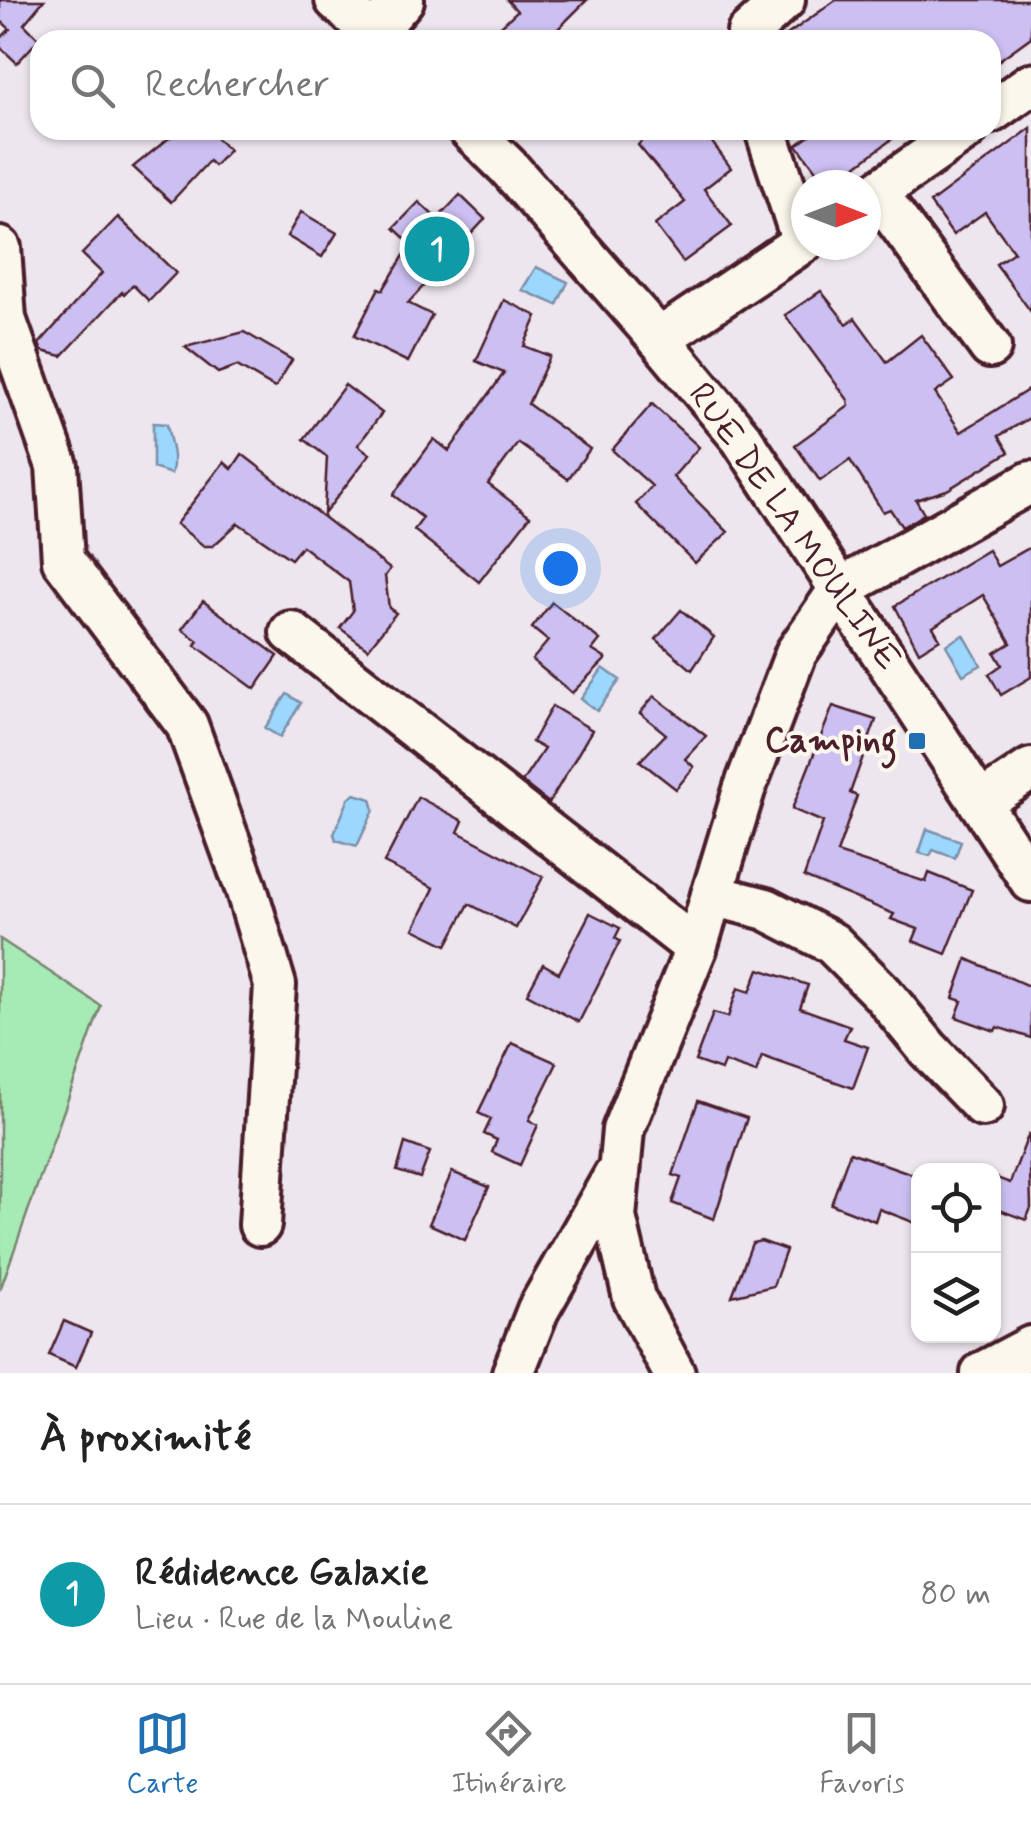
<!DOCTYPE html>
<html lang="fr">
<meta charset="utf-8">
<style>
:root{--surface:#fff;--page:#f6f6f6;--text:#222;--muted:#767676;--line:#e0e0e0;--accent:#1f6fb2}
body{margin:0;font-family:Mynerve,sans-serif;background:var(--page);color:var(--text)}
.controls{position:absolute;right:30px;bottom:30px;display:grid;overflow:hidden;border-radius:20px;box-shadow:0 2px 8px #0004}
.controls button{width:90px;height:90px;display:grid;place-items:center;padding:0;border:0;border-bottom:2px solid var(--line);background:var(--surface);color:var(--text);font:50px sans-serif}
.compass{position:absolute;left:791px;top:170px;width:90px;height:90px;border-radius:50%;background:var(--surface);box-shadow:0 2px 8px #0004;rotate:90deg}
.you{position:absolute;left:560px;top:568px;width:35px;height:35px;margin:-25px;border:8px solid #fff;border-radius:50%;background:#1a73e8;box-shadow:0 0 0 15px #1a73e833}
.badge{display:grid;place-items:center;width:65px;height:65px;border-radius:50%;background:var(--accent);color:#fff;font-size:32px;font-weight:700}
.pin{position:absolute;translate:-50% -50%;border:5px solid #fff;box-shadow:0 2px 10px #0006}
.list{margin:0;padding:0;list-style:none}
h2{display:flex;justify-content:space-between;align-items:center;height:130px;margin:0;padding:0 40px;font-size:42px}
h2 small{font-size:32px;font-weight:400;color:var(--muted)}
.list li{display:grid;grid-template-columns:65px 1fr auto;gap:30px;align-items:center;box-sizing:border-box;height:180px;padding:0 40px;border-top:2px solid var(--line)}
.list b{display:block;font-size:38px;white-space:nowrap}
.list p{margin:0;font-size:32px;white-space:nowrap;color:var(--muted)}
.list em{font-size:32px;font-style:normal;color:var(--muted)}
.icon{flex:none;width:55px;height:55px;fill:none;stroke:currentColor;stroke-width:2;stroke-linecap:round;stroke-linejoin:round}
.map{position:relative;flex:none;width:1031px;height:1373px;overflow:hidden}
.search{position:absolute;background:var(--surface);box-shadow:0 2px 8px #0004;left:30px;right:30px;top:30px;height:110px;display:flex;align-items:center;gap:25px;box-sizing:border-box;padding:0 35px;border-radius:30px;color:var(--muted);font-size:38px}
.sheet{height:310px;background:var(--surface)}
nav{display:flex;justify-content:space-around;align-items:center;box-sizing:border-box;height:140px;border-top:2px solid var(--line);background:var(--surface);font-size:28px;color:var(--muted)}
nav a{display:grid;justify-items:center;gap:5px}
nav .on{color:var(--accent)}
.map>svg:first-child{display:block}
.green{fill:#a6ebb6;stroke:#788570;stroke-width:2.5}
.water{fill:#9cd8fd;stroke:#7b8ea9;stroke-width:2.5}
.building{fill:#ccc0f2;stroke:#4a1f2b;stroke-width:2.5}
.lines{fill:none;stroke-linecap:round;stroke-linejoin:round}
.minor-casing{stroke:#4a1f2b;stroke-width:48}
.minor{stroke:#fbf7ec;stroke-width:40}
.poi-dot{fill:#1f6fb2;stroke:#fbf7ec;stroke-width:4}
.labels{text-anchor:middle;dominant-baseline:central;stroke-width:8;stroke-linejoin:round;paint-order:stroke}
.street-label{font-size:35px;fill:#4a1f2b;stroke:#fbf7ec}
.poi-label{font-size:35px;font-weight:bold;fill:#4a1f2b;stroke:#fbf7ec;text-anchor:end}
</style>
<div class="map">
<svg width="1031" height="1373" viewBox="0 0 1031 1373">
<rect width="100%" height="100%" fill="#ede6ee"/>
<filter id="ink" filterUnits="userSpaceOnUse"><feTurbulence type="fractalNoise" baseFrequency=".01" numOctaves="2"/><feDisplacementMap in="SourceGraphic" scale="20" xChannelSelector="R" yChannelSelector="G"/><feConvolveMatrix kernelMatrix="1 2 1 2 8 2 1 2 1" color-interpolation-filters="sRGB"/></filter>
<g filter="url(#ink)">
<polygon class="green" points="0,939 101,1006 0,1290"/>
<g class="water">
<polygon points="536,267 568,282 557,305 522,290"/>
<path d="M 153,423 L 167,424 C 169,441 177,457 171,474 L 153,468 Z"/>
<polygon points="964,635 981,665 963,675 946,645"/>
<polygon points="603,668 620,680 597,711 581,699"/>
<polygon points="287,694 301,703 280,737 265,728"/>
<polygon points="355,794 371,799 374,810 357,846 336,840 334,834 349,798"/>
<polygon points="927,829 961,841 955,858 933,850 930,856 919,853"/>
</g>
<g class="building">
<polygon points="0,0 44,0 24,24 39,39 17,63 0,47 0,39 10,29 0,20"/>
<polygon points="507,0 587,0 547,40 486,40 517,11"/>
<polygon points="836,0 1031,0 1031,37 991,66 991,40 780,40"/>
<polygon points="1031,128 1031,312 996,264 1014,252 985,212 953,235 930,203"/>
<polygon points="179,130 208,130 229,150 214,166 209,161 171,202 133,167"/>
<polygon points="652,130 703,130 731,168 704,189 732,226 683,262 655,225 685,202 638,145"/>
<polygon points="817,130 904,130 831,185 827,185 797,145"/>
<polygon points="460,195 485,219 408,303 432,315 408,362 354,336 379,288 383,290 411,244 394,228 419,202 437,219"/>
<polygon points="301,212 337,233 322,257 287,236"/>
<polygon points="118,217 176,273 149,301 133,285 124,294 122,292 62,356 42,351 39,344 102,273 82,254"/>
<polygon points="821,291 847,324 855,318 887,362 921,335 954,380 935,393 961,432 1031,388 1031,417 999,436 1009,452 947,490 916,500 924,514 902,527 890,509 883,512 850,460 820,481 795,445 849,406 848,400 785,315"/>
<polygon points="504,300 537,316 524,346 550,356 528,404 590,449 568,479 518,443 488,484 530,516 479,582 414,530 423,518 393,495 434,439 449,451 504,373 476,361"/>
<polygon points="244,332 292,360 275,388 237,366 218,373 185,347"/>
<polygon points="345,385 382,413 358,445 370,454 324,514 327,457 304,439"/>
<polygon points="652,404 699,447 673,477 728,532 695,563 636,504 652,486 612,450"/>
<polygon points="242,454 390,569 385,576 389,608 396,613 368,649 340,628 353,611 349,582 302,546 291,559 238,523 213,546 204,546 176,524 224,462 232,469"/>
<polygon points="1031,547 1031,677 1001,695 989,674 1002,665 995,653 1011,643 983,595 933,627 940,639 919,652 895,606 988,550 997,566"/>
<polygon points="203,601 278,656 255,689 195,645 198,641 182,629"/>
<polygon points="552,602 600,640 592,650 606,659 572,693 532,660 548,641 532,628"/>
<polygon points="681,610 714,637 692,670 656,639"/>
<polygon points="654,696 706,736 685,759 694,767 676,789 640,761 666,734 640,713"/>
<polygon points="552,706 592,730 549,803 522,782 544,749 532,742"/>
<polygon points="833,706 876,720 850,793 857,796 837,853 926,882 929,873 972,890 946,954 913,941 918,929 891,919 894,914 804,877 823,822 792,809"/>
<polygon points="418,797 463,821 458,832 543,877 516,928 469,904 447,945 414,929 434,888 384,863"/>
<polygon points="590,913 620,928 615,938 620,941 579,1022 527,994 543,964 559,973"/>
<polygon points="967,959 1031,987 1031,1038 997,1027 995,1031 956,1017 962,1001 953,998"/>
<polygon points="759,969 808,985 800,1008 850,1026 844,1039 868,1047 853,1088 762,1056 756,1073 724,1062 721,1070 695,1061 713,1013 728,1017 738,988 750,992"/>
<polygon points="512,1043 557,1063 529,1120 538,1125 520,1165 492,1152 497,1140 484,1134 491,1119 478,1113"/>
<polygon points="698,1101 747,1118 714,1219 672,1203 681,1178 673,1175"/>
<polygon points="1029,1133 1031,1208 1026,1220 994,1208 994,1177 1010,1183"/>
<polygon points="405,1143 430,1152 420,1178 397,1171"/>
<polygon points="850,1152 918,1176 918,1224 879,1209 875,1221 831,1204"/>
<polygon points="452,1172 489,1187 465,1240 429,1224"/>
<polygon points="761,1241 786,1250 773,1286 732,1296 752,1243"/>
<polygon points="64,1321 91,1333 76,1367 49,1355"/>
</g>
<g class="lines">
<defs>
<g id="minor">
<polyline points="336,0 380,40"/>
<polyline points="373,34 403,0"/>
<polyline points="748,40 748,33 784,0"/>
<polyline points="991,112 1031,84"/>
<polyline points="470,130 508,167 659,339 742,439 1031,881"/>
<polyline points="766,130 803,242"/>
<polyline points="877,193 990,347"/>
<polyline points="866,200 966,130"/>
<polyline points="0,248 5,319 57,466 63,560 187,725 246,888 275,985 260,1225"/>
<polyline points="659,339 806,240"/>
<polyline points="291,632 696,948"/>
<polyline points="980,803 1031,769"/>
<polyline points="712,895 766,909 832,943 883,994 928,1049 983,1106"/>
<polyline points="513,1373 538,1310 615,1175"/>
<polyline points="674,1373 634,1298 615,1217 623,1130 696,948 744,790 796,653 840,589 1031,482"/>
<polyline points="982,1373 1031,1347"/>
</g>
</defs>
<use href="#minor" class="minor-casing"/>
<use href="#minor" class="minor"/>
</g>
</g>
<rect class="poi-dot" x="907" y="731" width="20" height="20" rx="5"/>
<g class="labels">
<g class="street-label">
<text transform="translate(794 527) rotate(55)">RUE DE LA MOULINE</text>
</g>
<g class="poi-label">
<text x="897" y="741">Camping</text>
</g>
</g>
</svg>
<div class="controls">
<button><svg class="icon" aria-label="locate" viewBox="0 0 24 24"><circle cx="12" cy="12" r="6"/><path d="M12 2v4M12 18v4M2 12h4M18 12h4"/></svg></button>
<button><svg class="icon" aria-label="layers" viewBox="0 0 24 24"><path d="M12 4l9 5-9 5-9-5zM3 14l9 5 9-5"/></svg></button>
</div>
<svg class="compass" viewBox="-18 -18 36 36"><path d="M0-13l5 13h-10z" fill="#e53935"/><path d="M0 13l5-13h-10z" fill="#767676"/></svg>
<div class="you"></div>
<div class="pin badge" style="left:437px;top:249px;background:#0f9aa8">1</div>
<div class="search"><svg class="icon" aria-label="search" viewBox="0 0 24 24"><circle cx="10" cy="10" r="6"/><path d="M15 15l6 6"/></svg>Rechercher</div>
</div>
<section class="sheet">
<h2>À proximité<small></small></h2>
<ul class="list">
<li><span class="badge" style="background:#0f9aa8">1</span><div><b>Rédidence Galaxie</b><p>Lieu · Rue de la Mouline</p></div><em>80 m</em></li>
</ul>
</section>
<nav>
<a class="on"><svg class="icon" aria-label="map" viewBox="0 0 24 24"><path d="M3 6l6-2 6 2 6-2v14l-6 2-6-2-6 2zM9 4v14M15 6v14"/></svg>Carte</a>
<a><svg class="icon" aria-label="directions" viewBox="0 0 24 24"><path d="M12 3l9 9-9 9-9-9zM9 14v-3h6M13 9l2 2-2 2"/></svg>Itinéraire</a>
<a><svg class="icon" aria-label="saved" viewBox="0 0 24 24"><path d="M7 4h10v16l-5-4-5 4z"/></svg>Favoris</a>
</nav>
